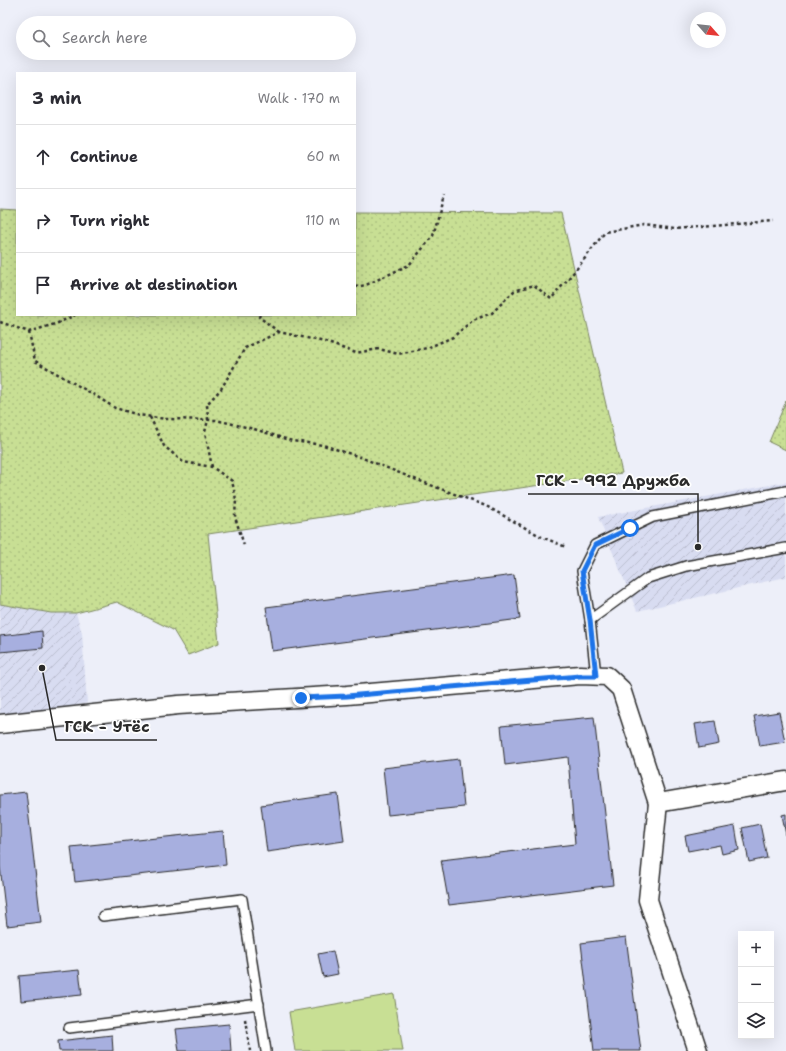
<!DOCTYPE html>
<meta charset="utf-8">
<style>
:root{--surface:#fff;--page:#f7f7f7;--text:#2b2b33;--muted:#7c7c81;--line:#e1e1e2}
body{margin:0;font-family:"Shantell Sans",sans-serif;background:var(--page);color:var(--text)}
.controls{position:absolute;right:12px;bottom:12px;display:grid;overflow:hidden;border-radius:0px;box-shadow:0 4px 16px #0002}
.controls button{width:36px;height:36px;display:grid;place-items:center;padding:0;border:0;border-bottom:1px solid var(--line);background:var(--surface);color:var(--text);font:20px sans-serif}
.compass{position:absolute;left:690px;top:12px;width:36px;height:36px;border-radius:50%;background:var(--surface);box-shadow:0 4px 16px #0002;rotate:117deg}
.stop{position:absolute;width:12px;height:12px;margin:-9px;border:3px solid #1a73e8;border-radius:50%;background:#fff}
.stop.end{background:#1a73e8;border-color:#fff;box-shadow:0 1px 4px #0008}
.list{margin:0;padding:0;list-style:none}
h2{display:flex;justify-content:space-between;align-items:center;height:52px;margin:0;padding:0 16px;font-size:17px}
h2 small{font-size:13px;font-weight:400;color:var(--muted)}
.list li{display:grid;grid-template-columns:26px 1fr auto;gap:12px;align-items:center;box-sizing:border-box;height:64px;padding:0 16px;border-top:1px solid var(--line)}
.list b{display:block;font-size:15px;white-space:nowrap}
.list em{font-size:13px;font-style:normal;color:var(--muted)}
.icon{flex:none;width:22px;height:22px;fill:none;stroke:currentColor;stroke-width:2;stroke-linecap:round;stroke-linejoin:round}
.map{position:relative;flex:none;width:786px;height:1051px;overflow:hidden}
.search{position:absolute;background:var(--surface);box-shadow:0 4px 16px #0002;left:16px;top:16px;width:340px;height:44px;display:flex;align-items:center;gap:10px;box-sizing:border-box;padding:0 14px;border-radius:22px;color:var(--muted);font-size:15px}
.panel{position:absolute;background:var(--surface);box-shadow:0 4px 16px #0002;left:16px;top:72px;width:340px;height:244px;border-radius:0px}
.map>svg:first-child{display:block}
.industrial{fill:url(#industrial-furrows)}
.grass{fill:url(#grass-dots);stroke:#7a8560}
.park{fill:#c8df94;stroke:#7a8560}
.building{fill:#a7afdf;stroke:#2b2b2b}
.lines{fill:none;stroke-linecap:round;stroke-linejoin:round}
.lane-casing{stroke:#2b2b2b;stroke-width:12}
.street-casing{stroke:#2b2b2b;stroke-width:21}
.path{stroke:#2b2b2b;stroke-width:2.5;stroke-dasharray:3 3;stroke-linecap:butt}
.lane{stroke:#fff;stroke-width:9}
.street{stroke:#fff;stroke-width:18}
.route{stroke:#1a73e8;stroke-width:5}
.leader{fill:none;stroke:#2b2b2b;stroke-width:1.5}
.callout-dot{fill:#2b2b2b;stroke:#fff;stroke-width:1.5}
.callout-label{font-size:16px;text-anchor:middle;font-weight:bold;fill:#2b2b2b;stroke:#fff;stroke-width:3.5;stroke-linejoin:round;paint-order:stroke}
</style>
<div class="map">
<svg width="786" height="1051" viewBox="0 0 786 1051">
<defs>
<pattern id="industrial-furrows" width="10" height="10" patternUnits="userSpaceOnUse"><rect width="10" height="10" fill="#d8dcf1"/><path d="M-1 1l2-2M0 10L10 0M9 11l2-2" fill="none" stroke="#babdcf"/></pattern>
<pattern id="grass-dots" width="8" height="8" patternUnits="userSpaceOnUse"><rect width="8" height="8" fill="#c8df94"/><path d="M2 2h.1M6 6h.1" fill="none" stroke="#acc080" stroke-width="1.8" stroke-linecap="round"/></pattern>
</defs>
<rect width="100%" height="100%" fill="#edeff9"/>
<filter id="ink" filterUnits="userSpaceOnUse"><feTurbulence type="fractalNoise" baseFrequency=".025" numOctaves="2"/><feDisplacementMap in="SourceGraphic" scale="8" xChannelSelector="R" yChannelSelector="G"/><feConvolveMatrix kernelMatrix="1 2 1 2 8 2 1 2 1" color-interpolation-filters="sRGB"/></filter>
<g filter="url(#ink)">
<g class="industrial">
<polygon points="786,482 786,577 637,611 598,517"/>
<polygon points="0,604 51,613 76,613 82,633 87,703 37,713 0,716"/>
</g>
<g class="grass">
<polygon points="0,209 17,210 17,315 355,315 355,212 561,213 622,473 208,534 219,643 188,655 173,630 117,602 76,613 51,613 0,604"/>
<polygon points="786,401 786,450 769,442"/>
</g>
<polygon class="park" points="394,994 403,1051 295,1051 289,1012"/>
<g class="building">
<polygon points="514,575 520,619 272,651 266,607"/>
<polygon points="42,631 43,648 0,652 0,636"/>
<polygon points="779,712 785,742 760,746 754,716"/>
<polygon points="594,717 613,885 449,905 441,860 575,844 568,757 505,765 501,726"/>
<polygon points="715,721 719,744 699,748 695,724"/>
<polygon points="459,759 464,807 388,815 383,768"/>
<polygon points="26,792 41,922 7,926 0,866 0,795"/>
<polygon points="338,794 344,841 267,852 261,805"/>
<polygon points="786,814 786,835 782,815"/>
<polygon points="760,824 767,858 749,862 742,828"/>
<polygon points="735,826 739,850 722,854 720,845 688,851 685,836"/>
<polygon points="223,831 226,865 75,882 71,847"/>
<polygon points="626,937 641,1051 594,1051 581,943"/>
<polygon points="333,951 338,974 323,977 318,954"/>
<polygon points="79,970 82,995 21,1001 19,976"/>
<polygon points="229,1024 231,1051 179,1051 176,1029"/>
<polygon points="112,1035 113,1051 59,1051 58,1041"/>
</g>
<g class="lines">
<defs>
<g id="lane">
<polyline points="590,620 582,571 595,545 653,517 786,491"/>
<polyline points="596,676 590,620 648,578 686,566 786,548"/>
<polyline points="103,916 242,899 266,1051"/>
<polyline points="69,1028 259,1004"/>
</g>
<g id="street">
<polyline points="0,724 178,705 347,695 580,675 607,676 621,689 658,803 648,900 698,1051"/>
<polyline points="658,803 786,781"/>
</g>
</defs>
<use href="#lane" class="lane-casing"/>
<use href="#street" class="street-casing"/>
<g class="path">
<polyline points="355,287 366,285 409,265 433,236 444,195"/>
<polyline points="260,315 259,317 279,332"/>
<polyline points="0,322 29,332 58,323 75,315"/>
<polyline points="29,332 35,361 91,393 115,408 139,415 165,419 216,420 254,429 292,441 323,445 360,457 412,478 486,506 542,537 566,547"/>
<polyline points="150,417 164,446 183,462 212,467 232,481 236,499 235,517 244,545"/>
<polyline points="212,467 205,432 208,420 207,404 221,389 245,348 279,332 325,342 356,353 379,349 398,354 427,348 453,337 473,320 492,313 514,291 534,285 551,299 579,266 605,232 644,225 675,229 773,221"/>
<polyline points="245,1019 250,1051"/>
</g>
<use href="#lane" class="lane"/>
<use href="#street" class="street"/>
</g>
</g>
<g class="lines" filter="url(#ink)">
<polyline class="route" points="301,698 347,696 580,676 596,676 590,620 582,571 595,545 630,528"/>
</g>
<path class="leader" d="M698 547L698 494H528M42 668L56 740H157"/>
<g class="callout-dot">
<circle cx="698" cy="547" r="4"/>
<circle cx="42" cy="668" r="4"/>
</g>
<g class="callout-label">
<text x="613" y="486">ГСК - 992 Дружба</text>
<text x="107" y="732">ГСК - Утёс</text>
</g>
</svg>
<div class="controls">
<button>+</button>
<button>−</button>
<button><svg class="icon" aria-label="layers" viewBox="0 0 24 24"><path d="M12 4l9 5-9 5-9-5zM3 14l9 5 9-5"/></svg></button>
</div>
<svg class="compass" viewBox="-18 -18 36 36"><path d="M0-13l5 13h-10z" fill="#e53935"/><path d="M0 13l5-13h-10z" fill="#7c7c81"/></svg>
<div class="stop" style="left:630px;top:528px"></div>
<div class="stop end" style="left:301px;top:698px"></div>
<div class="search"><svg class="icon" aria-label="search" viewBox="0 0 24 24"><circle cx="10" cy="10" r="6"/><path d="M15 15l6 6"/></svg>Search here</div>
<section class="panel">
<h2>3 min<small>Walk · 170 m</small></h2>
<ul class="list">
<li><svg class="icon" aria-label="ahead" viewBox="0 0 24 24"><path d="M12 20V5M6 11l6-6 6 6"/></svg><div><b>Continue</b></div><em>60 m</em></li>
<li><svg class="icon" aria-label="right" viewBox="0 0 24 24"><path d="M7 20v-9h11M14 6l5 5-5 5"/></svg><div><b>Turn right</b></div><em>110 m</em></li>
<li><svg class="icon" aria-label="arrive" viewBox="0 0 24 24"><path d="M6 21V4h12l-3 4 3 4H6"/></svg><div><b>Arrive at destination</b></div></li>
</ul>
</section>
</div>
